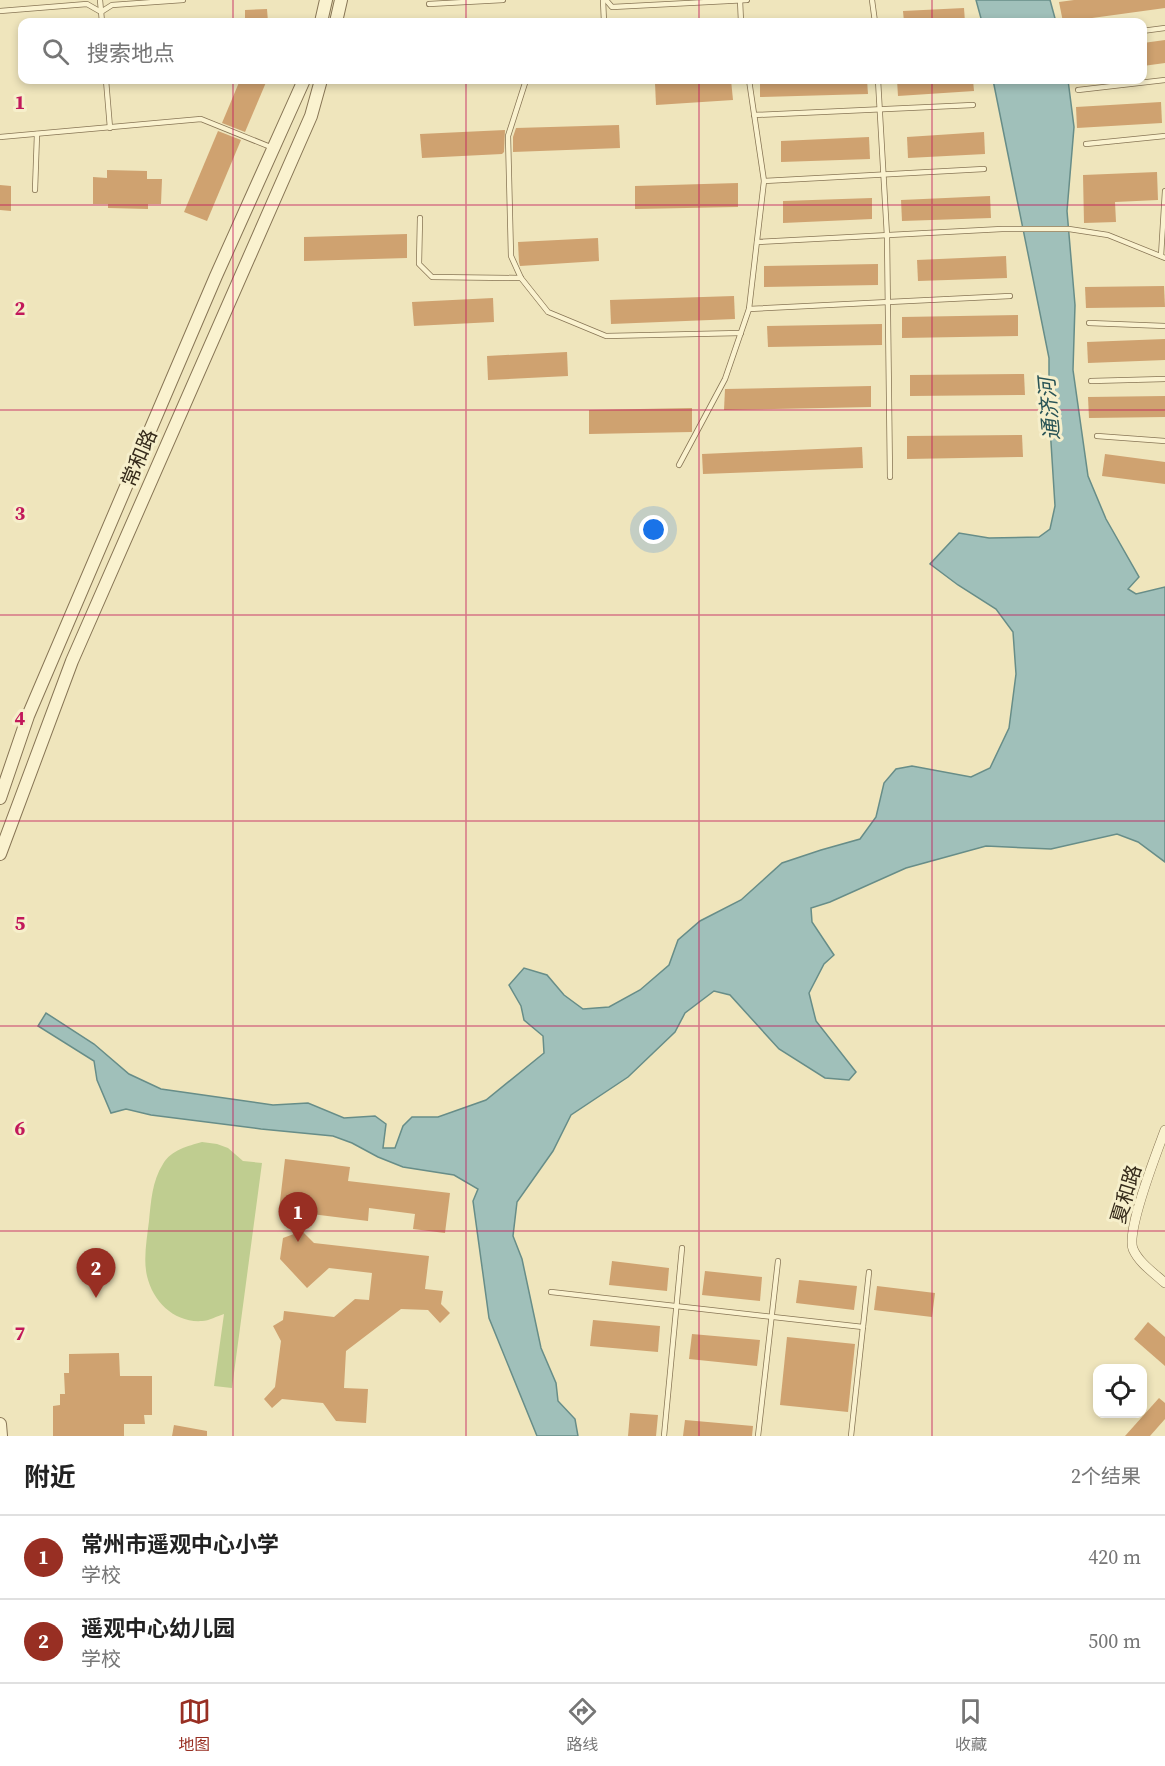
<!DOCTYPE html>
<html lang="zh">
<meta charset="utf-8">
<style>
:root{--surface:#fff;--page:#f2f2f2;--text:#222;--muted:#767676;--line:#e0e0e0;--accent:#982f23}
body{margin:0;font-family:"Source Serif 4","Noto Sans SC",serif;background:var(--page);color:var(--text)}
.controls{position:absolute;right:18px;bottom:18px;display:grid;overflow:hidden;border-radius:12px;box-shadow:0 3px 9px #0003}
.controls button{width:54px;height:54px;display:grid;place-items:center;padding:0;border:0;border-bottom:2px solid var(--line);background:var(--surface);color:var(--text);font:30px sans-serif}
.you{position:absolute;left:654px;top:530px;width:21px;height:21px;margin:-15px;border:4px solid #fff;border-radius:50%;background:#1a73e8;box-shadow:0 0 0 9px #1a73e833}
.badge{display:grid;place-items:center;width:39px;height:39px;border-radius:50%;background:var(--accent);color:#fff;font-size:20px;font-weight:700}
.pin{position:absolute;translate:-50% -50px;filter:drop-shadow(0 2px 3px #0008)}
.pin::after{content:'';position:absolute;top:32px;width:21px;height:18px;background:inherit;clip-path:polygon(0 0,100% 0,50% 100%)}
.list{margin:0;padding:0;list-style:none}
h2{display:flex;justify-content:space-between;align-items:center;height:78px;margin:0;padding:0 24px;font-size:26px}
h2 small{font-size:20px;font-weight:400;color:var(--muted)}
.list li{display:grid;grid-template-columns:39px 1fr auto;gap:18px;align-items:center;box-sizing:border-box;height:84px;padding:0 24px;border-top:2px solid var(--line)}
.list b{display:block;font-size:22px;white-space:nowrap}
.list p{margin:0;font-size:20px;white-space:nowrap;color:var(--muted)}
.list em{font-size:20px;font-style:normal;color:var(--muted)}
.icon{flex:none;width:33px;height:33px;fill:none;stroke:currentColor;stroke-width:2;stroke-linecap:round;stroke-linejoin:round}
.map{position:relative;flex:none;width:1165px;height:1436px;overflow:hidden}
.search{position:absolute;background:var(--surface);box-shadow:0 3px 9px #0003;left:18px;right:18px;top:18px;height:66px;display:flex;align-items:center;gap:15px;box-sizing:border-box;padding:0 21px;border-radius:12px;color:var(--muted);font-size:22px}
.sheet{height:246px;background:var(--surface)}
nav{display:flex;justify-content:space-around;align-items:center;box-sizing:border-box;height:84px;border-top:2px solid var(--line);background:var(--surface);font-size:16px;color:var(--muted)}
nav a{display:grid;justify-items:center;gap:3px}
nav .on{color:var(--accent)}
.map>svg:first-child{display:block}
.green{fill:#bfcd90}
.water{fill:#a0c0ba;stroke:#678d88;stroke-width:1.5}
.building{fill:#cfa270}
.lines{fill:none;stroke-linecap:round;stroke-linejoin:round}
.service-casing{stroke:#877555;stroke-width:6}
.minor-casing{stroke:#877555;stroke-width:10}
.tertiary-casing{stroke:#877555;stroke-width:14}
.service{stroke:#faf2cf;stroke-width:4.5}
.minor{stroke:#faf2cf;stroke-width:9}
.tertiary{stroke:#faf2cf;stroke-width:12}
.grid{fill:none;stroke:#c2185b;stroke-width:1.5;stroke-opacity:0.55}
.labels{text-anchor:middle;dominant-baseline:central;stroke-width:6;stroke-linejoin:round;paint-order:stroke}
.street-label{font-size:20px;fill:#352a1a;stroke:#f6efcb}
.water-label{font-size:21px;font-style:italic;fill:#295456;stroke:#f6efcb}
.grid-label{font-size:20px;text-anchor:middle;font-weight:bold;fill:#c2185b;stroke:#f6efcb;stroke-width:6;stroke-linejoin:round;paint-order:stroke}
</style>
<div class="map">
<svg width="1165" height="1436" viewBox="0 0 1165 1436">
<rect width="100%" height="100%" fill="#efe5bc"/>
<path class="green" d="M 202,1142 L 217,1144 L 228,1148 L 243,1161 L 262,1163 L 232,1388 L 214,1386 L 224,1314 C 217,1316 209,1321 202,1321 C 175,1323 153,1302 147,1276 C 143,1259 147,1238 149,1221 C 151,1202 152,1181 163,1164 C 171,1150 188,1146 202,1142 Z"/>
<g class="water">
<polygon points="976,0 1050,0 1056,22 982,22"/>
<polygon points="993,80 1068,80 1074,127 1067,211 1075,305 1073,370 1088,476 1106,519 1139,577 1128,589 1136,594 1165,587 1165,862 1138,842 1117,834 1051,849 986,846 906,868 830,902 811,908 812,922 834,955 824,964 809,993 816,1021 856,1072 849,1080 825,1078 779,1049 730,995 714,991 685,1013 675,1032 628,1077 571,1115 553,1151 517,1202 513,1236 522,1259 541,1348 556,1383 558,1401 575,1419 578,1436 537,1436 489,1318 473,1201 478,1189 454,1175 403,1167 378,1157 352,1143 333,1136 261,1129 151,1115 126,1109 111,1113 97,1080 94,1061 38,1026 46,1013 94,1044 129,1074 161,1089 273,1105 308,1103 344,1118 375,1116 386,1124 383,1148 395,1148 403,1126 412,1117 438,1117 486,1100 544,1053 543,1036 524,1020 521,1006 509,985 524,968 547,975 564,995 583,1009 609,1007 640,990 669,965 678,940 700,921 741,900 782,863 821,850 860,839 876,817 884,783 896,769 912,766 971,777 990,768 1009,728 1016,674 1013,632 996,609 958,585 930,564 959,533 989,538 1039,537 1050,529 1055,506 1049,411 1049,358"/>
</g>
<g class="building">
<polygon points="1074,0 1165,0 1165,8 1063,22 1059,2"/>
<polygon points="964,8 965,22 904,22 903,11"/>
<polygon points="267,9 268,22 245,22 245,10"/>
<polygon points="1165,40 1165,63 1143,66 1143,43"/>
<polygon points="240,80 267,80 245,132 222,123"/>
<polygon points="731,80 733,100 656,105 655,83"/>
<polygon points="760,80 867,80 868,94 760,97"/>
<polygon points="897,80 973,80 974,91 898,96"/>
<polygon points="1161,102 1162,123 1077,128 1076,107"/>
<polygon points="619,125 620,148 513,152 513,137 516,128"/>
<polygon points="505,130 504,152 502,154 422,158 420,134"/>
<polygon points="218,131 241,140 207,221 184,212"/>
<polygon points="984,132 985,154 908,158 907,137"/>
<polygon points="869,137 870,159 781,162 781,141"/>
<polygon points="107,170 147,171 147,179 162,179 161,204 148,204 148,209 108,208 108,204 93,204 93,177 107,178"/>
<polygon points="1157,172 1158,200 1115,202 1116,222 1084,223 1083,175"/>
<polygon points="738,183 738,207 635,209 635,186"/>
<polygon points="0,185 11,186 11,211 0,210"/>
<polygon points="990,196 991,218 902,221 901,200"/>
<polygon points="872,198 872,219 783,223 783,201"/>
<polygon points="407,234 407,258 304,261 304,237"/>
<polygon points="598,238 599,261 520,266 519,262 518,242"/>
<polygon points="1006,256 1007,278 918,281 917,260"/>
<polygon points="878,264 878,285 764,287 764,266"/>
<polygon points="1164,286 1165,307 1086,308 1085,287"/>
<polygon points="734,296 735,319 611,324 610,300"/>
<polygon points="493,298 494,322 414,326 412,302"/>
<polygon points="1018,315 1018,336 902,338 902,317"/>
<polygon points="882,324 882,345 768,347 767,326"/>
<polygon points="1165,339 1165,360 1088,363 1087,342"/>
<polygon points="567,352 568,376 488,380 487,356"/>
<polygon points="1024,374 1025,395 910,396 910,375"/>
<polygon points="871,386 871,407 724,410 725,389"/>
<polygon points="1165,396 1165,417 1089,418 1088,397"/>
<polygon points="692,408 692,432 589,434 589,410"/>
<polygon points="1022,435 1023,457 907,459 907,436"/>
<polygon points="862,447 863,468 703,474 702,454"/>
<polygon points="1105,454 1165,462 1165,484 1102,476"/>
<polygon points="285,1159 350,1167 348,1181 450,1193 445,1233 413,1229 415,1214 369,1208 368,1221 279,1210"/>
<polygon points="302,1231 314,1243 429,1256 425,1289 443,1291 441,1304 450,1313 440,1323 428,1310 401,1309 346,1351 344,1388 368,1389 366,1423 336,1421 323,1403 282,1399 272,1408 264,1399 275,1387 281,1341 273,1326 283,1320 284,1311 334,1317 355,1299 369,1300 372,1273 329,1268 307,1288 280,1259 283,1238"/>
<polygon points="612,1261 669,1268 667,1291 609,1285"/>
<polygon points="705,1271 762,1277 760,1301 702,1295"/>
<polygon points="799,1280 857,1286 854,1310 796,1303"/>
<polygon points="877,1286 935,1293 932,1317 874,1310"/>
<polygon points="593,1320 660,1326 658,1352 590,1346"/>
<polygon points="1148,1322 1165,1337 1165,1366 1134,1339"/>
<polygon points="692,1334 760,1340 757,1366 689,1359"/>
<polygon points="787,1337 855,1344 848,1412 780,1405"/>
<polygon points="119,1353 120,1376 152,1376 152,1415 144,1415 145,1424 124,1424 124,1436 53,1436 53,1406 60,1405 60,1394 65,1394 64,1373 69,1373 69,1354"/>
<polygon points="1159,1398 1165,1403 1165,1419 1150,1436 1125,1436"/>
<polygon points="630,1413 658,1415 656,1436 628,1436"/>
<polygon points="685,1420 753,1426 752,1436 683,1436"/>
<polygon points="174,1425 207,1431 207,1436 172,1436"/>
</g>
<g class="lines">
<defs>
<g id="service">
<polyline points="100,0 102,22"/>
<polyline points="603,0 604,22"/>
<polyline points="606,0 612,7 747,0"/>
<polyline points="740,0 741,22"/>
<polyline points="872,0 875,22"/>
<polyline points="429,4 503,0"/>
<polyline points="0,11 87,4 101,12 112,5 183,0"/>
<polyline points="1142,31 1165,28"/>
<polyline points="106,80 110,128"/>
<polyline points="526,80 508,136 511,256 521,278 548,312 606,336 741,333"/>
<polyline points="878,80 887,236 890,477"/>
<polyline points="1078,90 1165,80"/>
<polyline points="754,115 973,105"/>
<polyline points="0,137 201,119 273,148"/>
<polyline points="1086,144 1165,136"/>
<polyline points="764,181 984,169"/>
<polyline points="35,190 37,134"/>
<polyline points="420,218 419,264 432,277 521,278"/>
<polyline points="757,242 1002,229 1069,229 1108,235 1165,258"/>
<polyline points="1161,256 1165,191"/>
<polyline points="749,309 1010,296"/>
<polyline points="1089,323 1165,326"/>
<polyline points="1091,381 1165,379"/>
<polyline points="1097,436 1165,441"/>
<polyline points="679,465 725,379 749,309 764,181 749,80"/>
<polyline points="551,1292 863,1327"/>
<polyline points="664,1436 682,1248"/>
<polyline points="758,1436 778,1261"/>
<polyline points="851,1436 869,1272"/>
</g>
<path id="minor" d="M 1165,1130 C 1157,1152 1126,1230 1133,1249 C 1139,1263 1154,1273 1165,1283"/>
<g id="tertiary">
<polyline points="321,22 326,0"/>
<polyline points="336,22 341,0"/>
<polyline points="0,798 28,716 216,276 304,80"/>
<polyline points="0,854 72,661 311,116 321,80"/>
<polyline points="0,1424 1,1436"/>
</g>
</defs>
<use href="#service" class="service-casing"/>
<use href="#minor" class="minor-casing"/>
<use href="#tertiary" class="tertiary-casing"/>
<use href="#service" class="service"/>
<use href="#minor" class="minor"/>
<use href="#tertiary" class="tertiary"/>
</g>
<path class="grid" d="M 233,0 L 233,22M 466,0 L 466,22M 699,0 L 699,22M 932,0 L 932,22M 233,80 L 233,1436M 466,80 L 466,1436M 699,80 L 699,1436M 932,80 L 932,1436M 0,205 L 1165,205M 0,410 L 1165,410M 0,615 L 1165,615M 0,821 L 1165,821M 0,1026 L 1165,1026M 0,1231 L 1165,1231"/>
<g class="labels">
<g class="street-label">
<text transform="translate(139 458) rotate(-67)">常和路</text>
<text transform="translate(1126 1194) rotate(-73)">夏和路</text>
</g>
<g class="water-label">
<text transform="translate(1049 409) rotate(-95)">通济河</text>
</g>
</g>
<g class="grid-label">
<text x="20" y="109">1</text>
<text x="20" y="315">2</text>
<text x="20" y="520">3</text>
<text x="20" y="725">4</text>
<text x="20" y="930">5</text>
<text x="20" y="1135">6</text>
<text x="20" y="1340">7</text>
</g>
</svg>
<div class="controls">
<button><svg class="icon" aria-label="locate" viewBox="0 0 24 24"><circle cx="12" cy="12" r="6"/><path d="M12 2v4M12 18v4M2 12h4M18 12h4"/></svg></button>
</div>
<div class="you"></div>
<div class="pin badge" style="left:298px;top:1242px">1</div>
<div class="pin badge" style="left:96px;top:1298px">2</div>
<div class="search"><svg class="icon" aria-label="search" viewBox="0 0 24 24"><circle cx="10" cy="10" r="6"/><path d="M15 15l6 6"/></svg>搜索地点</div>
</div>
<section class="sheet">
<h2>附近<small>2个结果</small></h2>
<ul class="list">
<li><span class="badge">1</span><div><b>常州市遥观中心小学</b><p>学校</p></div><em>420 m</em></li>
<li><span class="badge">2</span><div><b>遥观中心幼儿园</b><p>学校</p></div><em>500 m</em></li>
</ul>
</section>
<nav>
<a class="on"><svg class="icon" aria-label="map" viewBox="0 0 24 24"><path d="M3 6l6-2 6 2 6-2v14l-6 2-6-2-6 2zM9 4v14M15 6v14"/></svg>地图</a>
<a><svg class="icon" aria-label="directions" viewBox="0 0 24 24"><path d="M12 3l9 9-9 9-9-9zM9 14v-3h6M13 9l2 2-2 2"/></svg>路线</a>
<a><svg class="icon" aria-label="saved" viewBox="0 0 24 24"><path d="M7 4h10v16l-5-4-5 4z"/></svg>收藏</a>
</nav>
